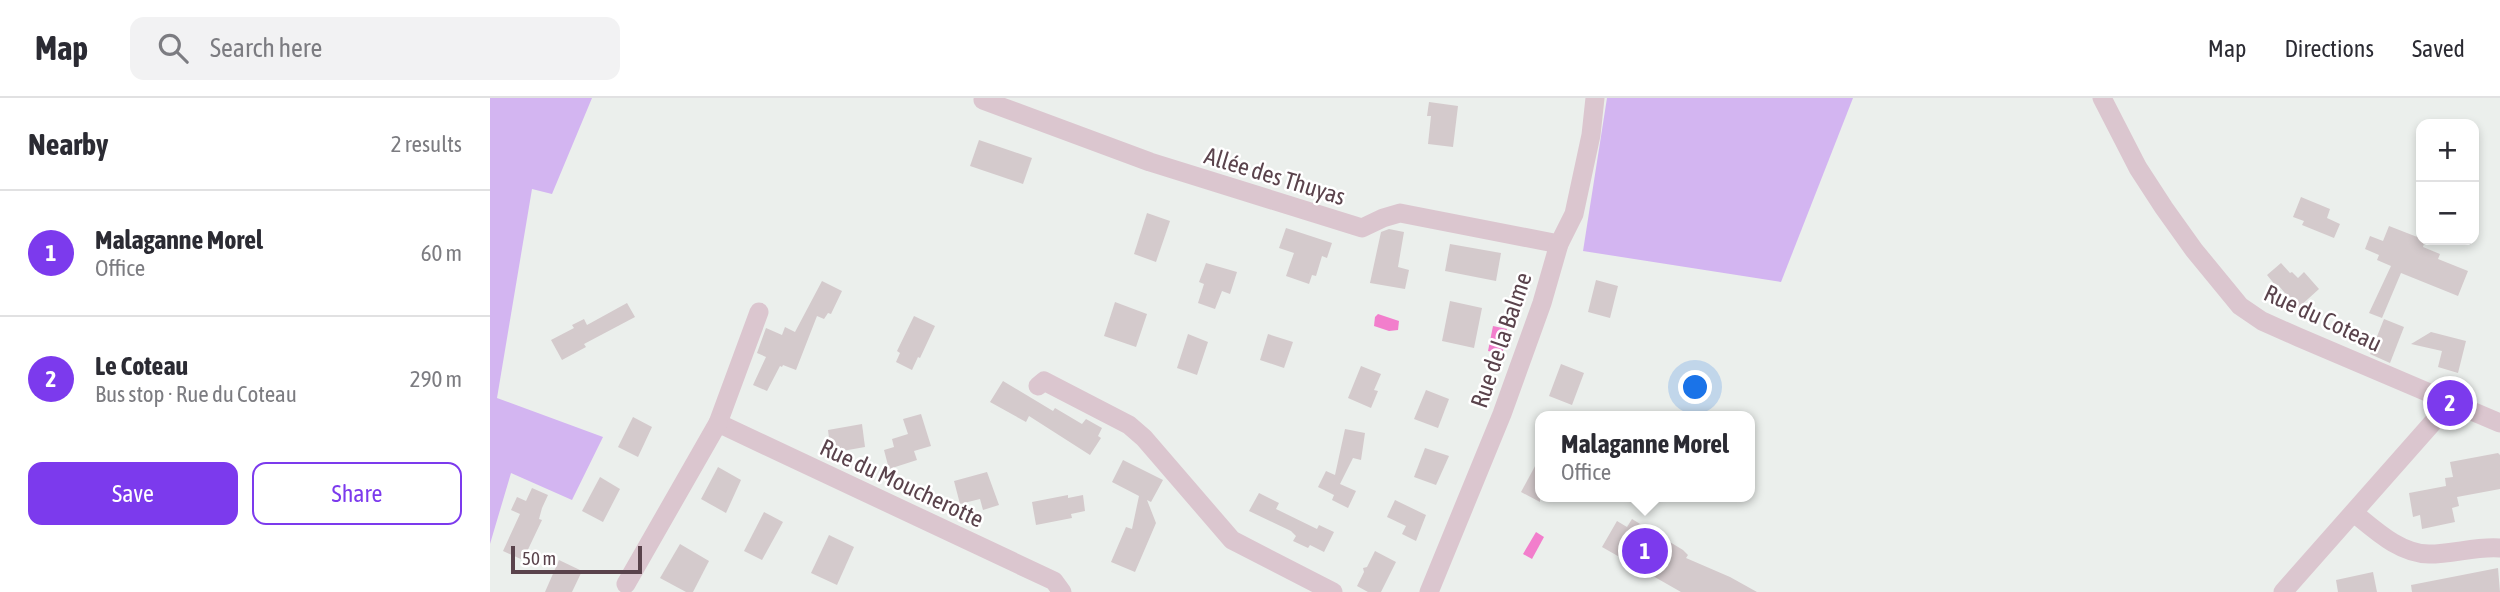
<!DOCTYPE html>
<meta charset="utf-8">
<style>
:root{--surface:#fff;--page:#f2f2f3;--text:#2b2b33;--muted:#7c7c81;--line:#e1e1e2;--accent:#7c3aed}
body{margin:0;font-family:"Asap Condensed",sans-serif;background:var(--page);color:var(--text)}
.controls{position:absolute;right:21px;top:21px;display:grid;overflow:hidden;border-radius:14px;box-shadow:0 4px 10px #0003}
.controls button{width:63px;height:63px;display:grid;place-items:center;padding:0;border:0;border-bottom:2px solid var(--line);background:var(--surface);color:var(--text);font:35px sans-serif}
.scale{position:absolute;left:21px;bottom:18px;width:131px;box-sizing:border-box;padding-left:7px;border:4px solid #5a434c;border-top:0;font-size:19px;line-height:24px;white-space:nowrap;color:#5a434c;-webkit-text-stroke:5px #fff;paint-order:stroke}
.you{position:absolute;left:1206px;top:290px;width:24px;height:24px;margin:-18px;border:5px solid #fff;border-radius:50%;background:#1a73e8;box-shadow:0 0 0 10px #1a73e833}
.badge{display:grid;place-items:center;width:46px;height:46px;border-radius:50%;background:var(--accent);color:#fff;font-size:23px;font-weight:700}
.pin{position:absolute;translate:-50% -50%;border:4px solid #fff;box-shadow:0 2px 7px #0006}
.popup{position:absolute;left:1045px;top:313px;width:220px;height:91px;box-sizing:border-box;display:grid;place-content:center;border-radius:14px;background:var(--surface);filter:drop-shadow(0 2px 5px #0005);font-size:23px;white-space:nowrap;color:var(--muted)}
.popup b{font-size:26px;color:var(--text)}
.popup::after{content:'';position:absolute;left:50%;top:100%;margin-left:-14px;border:14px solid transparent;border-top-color:var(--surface)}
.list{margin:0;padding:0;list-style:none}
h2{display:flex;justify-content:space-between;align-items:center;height:91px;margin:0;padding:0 28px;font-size:30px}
h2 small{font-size:23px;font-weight:400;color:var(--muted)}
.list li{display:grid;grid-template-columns:46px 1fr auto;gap:21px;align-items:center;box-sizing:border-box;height:126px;padding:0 28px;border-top:2px solid var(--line)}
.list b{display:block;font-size:26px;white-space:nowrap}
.list p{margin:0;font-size:23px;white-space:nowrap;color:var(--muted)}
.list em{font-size:23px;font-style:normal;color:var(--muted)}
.actions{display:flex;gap:14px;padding:21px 28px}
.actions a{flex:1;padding:16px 0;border:2px solid var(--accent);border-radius:14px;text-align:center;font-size:24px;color:var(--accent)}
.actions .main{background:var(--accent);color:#fff}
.icon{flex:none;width:38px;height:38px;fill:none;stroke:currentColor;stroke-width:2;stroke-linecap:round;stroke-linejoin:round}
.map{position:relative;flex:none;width:2010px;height:494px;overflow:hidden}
header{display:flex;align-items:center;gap:42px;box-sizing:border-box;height:98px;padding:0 35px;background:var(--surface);border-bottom:2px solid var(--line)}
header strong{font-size:33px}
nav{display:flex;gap:38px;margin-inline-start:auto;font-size:24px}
.search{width:490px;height:63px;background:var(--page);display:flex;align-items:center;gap:18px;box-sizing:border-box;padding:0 24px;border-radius:14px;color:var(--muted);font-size:26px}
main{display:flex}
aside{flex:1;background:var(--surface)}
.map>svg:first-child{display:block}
.green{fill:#d3b5f1}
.water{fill:#f27ecc}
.building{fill:#d4cacc}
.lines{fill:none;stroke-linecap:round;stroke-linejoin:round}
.street{stroke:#dbc6cf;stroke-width:19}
.labels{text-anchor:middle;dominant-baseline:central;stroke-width:5;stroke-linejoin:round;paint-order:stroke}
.street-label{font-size:24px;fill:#5a434c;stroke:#fff}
</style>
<header>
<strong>Map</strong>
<div class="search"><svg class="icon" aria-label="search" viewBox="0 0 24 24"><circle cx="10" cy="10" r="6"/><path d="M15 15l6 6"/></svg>Search here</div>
<nav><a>Map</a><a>Directions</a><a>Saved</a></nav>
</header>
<main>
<aside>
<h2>Nearby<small>2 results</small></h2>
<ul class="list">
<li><span class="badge">1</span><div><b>Malaganne Morel</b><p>Office</p></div><em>60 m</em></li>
<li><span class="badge">2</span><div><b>Le Coteau</b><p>Bus stop · Rue du Coteau</p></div><em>290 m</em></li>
</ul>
<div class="actions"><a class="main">Save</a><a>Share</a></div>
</aside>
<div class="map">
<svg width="2010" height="494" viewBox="0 0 2010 494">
<rect width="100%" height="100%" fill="#ebefec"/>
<g class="green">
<polygon points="0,0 102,0 62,96 42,91 7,300 113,339 82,402 21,375 0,446"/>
<polygon points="1117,0 1363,0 1291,184 1093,153"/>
</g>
<g class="water">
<polygon points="888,216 909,223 908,232 899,233 884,228 885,219"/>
<polygon points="1003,228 1017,231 1013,253 1009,255 998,253"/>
<polygon points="1046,434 1054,439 1042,461 1033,456"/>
</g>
<g class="building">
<polygon points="939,4 968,8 963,49 938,46 941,18 937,18"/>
<polygon points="489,42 542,60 533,86 480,68"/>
<polygon points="1811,99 1840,111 1837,120 1850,126 1844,140 1812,127 1814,123 1803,119"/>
<polygon points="657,115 680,123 666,164 644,156"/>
<polygon points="1899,128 1935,142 1933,149 1950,156 1948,161 1978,173 1968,198 1911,175 1892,220 1879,215 1901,168 1887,162 1889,157 1875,151 1880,138 1893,143"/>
<polygon points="796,130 842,145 837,160 832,158 826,178 822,177 819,186 796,178 804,155 789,150"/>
<polygon points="899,131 914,134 908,169 919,172 915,191 880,185 891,134"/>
<polygon points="960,146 1011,155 1006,183 955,173"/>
<polygon points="716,165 747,174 740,196 732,193 725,211 708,205 714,186 709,184"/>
<polygon points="1791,165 1800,175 1802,174 1808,180 1814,174 1829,191 1808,210 1788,187 1786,188 1777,177"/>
<polygon points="1106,182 1128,188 1120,220 1098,214"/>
<polygon points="332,183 352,193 341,216 338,215 334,221 327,218 306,272 293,267 292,269 290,268 277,293 263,287 276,259 267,255 276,230 292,237 295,229 305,234"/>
<polygon points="960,203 992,210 984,250 952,243"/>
<polygon points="625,204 657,216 646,249 614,238"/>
<polygon points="137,205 145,219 94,246 96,249 72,262 61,242 84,230 82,227 94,221 97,227"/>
<polygon points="424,218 445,228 430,260 428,259 422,272 406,264 410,255 407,253"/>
<polygon points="1894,221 1914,229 1900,265 1880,256"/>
<polygon points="1941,234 1976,243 1968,275 1948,269 1952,253 1921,246"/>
<polygon points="698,236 718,244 707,277 687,270"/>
<polygon points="778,236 803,244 794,270 770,262"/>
<polygon points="1071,266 1094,275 1082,307 1059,298"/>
<polygon points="871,268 891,276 884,292 888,293 881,310 858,300"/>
<polygon points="513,283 563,313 565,310 592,326 596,321 612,330 608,338 611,340 600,357 539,318 536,324 500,304"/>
<polygon points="936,292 959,301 948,330 924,321"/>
<polygon points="431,316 441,348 424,353 427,362 399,371 394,352 404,349 402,341 418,336 413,321"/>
<polygon points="143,319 162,329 148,359 128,349"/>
<polygon points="372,326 375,349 341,355 338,332"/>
<polygon points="855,331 875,335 871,362 863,360 850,386 866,393 858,410 842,402 844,397 828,389 836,373 845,377"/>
<polygon points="935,350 959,358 946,387 924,379"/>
<polygon points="2008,355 2010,357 2010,391 1967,399 1969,408 1962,410 1965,424 1932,431 1930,417 1923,419 1919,395 1956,388 1955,380 1963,379 1960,364"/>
<polygon points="1050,359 1050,404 1031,394"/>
<polygon points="633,362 673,382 661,404 657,402 666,425 645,474 621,464 636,429 642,431 649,398 622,384"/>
<polygon points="228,369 251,382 236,415 211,401"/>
<polygon points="497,374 509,407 493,412 490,401 470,406 464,383"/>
<polygon points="110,379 130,391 113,424 92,413"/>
<polygon points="42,390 58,397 52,410 49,421 52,422 33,462 13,453 30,416 21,412 27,399 36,403"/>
<polygon points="769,395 789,405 786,411 827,431 829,427 844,434 834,454 820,447 818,450 803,443 806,438 801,433 759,413"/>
<polygon points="578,397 578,400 593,397 595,413 581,416 582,420 546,427 542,404"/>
<polygon points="905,402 936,417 926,443 912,436 916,428 897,419"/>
<polygon points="274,414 293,424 272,462 254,453"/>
<polygon points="1142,421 1193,452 1198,457 1196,460 1240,479 1267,494 1191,494 1112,449 1127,423 1137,429"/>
<polygon points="339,437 364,449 347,487 321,475"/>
<polygon points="190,446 219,463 203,494 196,494 170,480"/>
<polygon points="885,453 906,464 891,494 878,494 867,488 874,474 873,470 877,469"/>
<polygon points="69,462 92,473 82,494 55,494"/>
<polygon points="2008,470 2010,494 1922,494 1921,487"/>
<polygon points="1883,474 1887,494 1848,494 1846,482"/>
</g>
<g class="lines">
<g class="street">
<polyline points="1612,0 1648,70 1674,110 1704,152 1750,208 1772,223 1808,239 2010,325"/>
<polyline points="493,2 660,64 872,130 893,120 910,115 1069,146"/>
<polyline points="269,214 228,325 564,483 572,494"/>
<polyline points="548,288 554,283 639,327 654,340 742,442 843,494"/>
<path d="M 1864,415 C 1885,432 1910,456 1939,456 C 1964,456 1986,448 2010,450"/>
<polyline points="136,486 228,325"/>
<polyline points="939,494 1012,316 1052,205 1069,146 1084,116 1101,37 1105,0"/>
<polyline points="1793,494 1960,305"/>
</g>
</g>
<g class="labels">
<g class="street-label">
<text transform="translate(785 78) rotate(17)">Allée des Thuyas</text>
<text transform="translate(1833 220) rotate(25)">Rue du Coteau</text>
<text transform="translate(1011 242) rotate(-71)">Rue de la Balme</text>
<text transform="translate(412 385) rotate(25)">Rue du Moucherotte</text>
</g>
</g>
</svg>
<div class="controls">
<button>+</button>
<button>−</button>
</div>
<div class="scale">50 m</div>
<div class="you"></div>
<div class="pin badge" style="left:1155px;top:453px">1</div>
<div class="popup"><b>Malaganne Morel</b>Office</div>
<div class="pin badge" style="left:1960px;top:305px">2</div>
</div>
</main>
